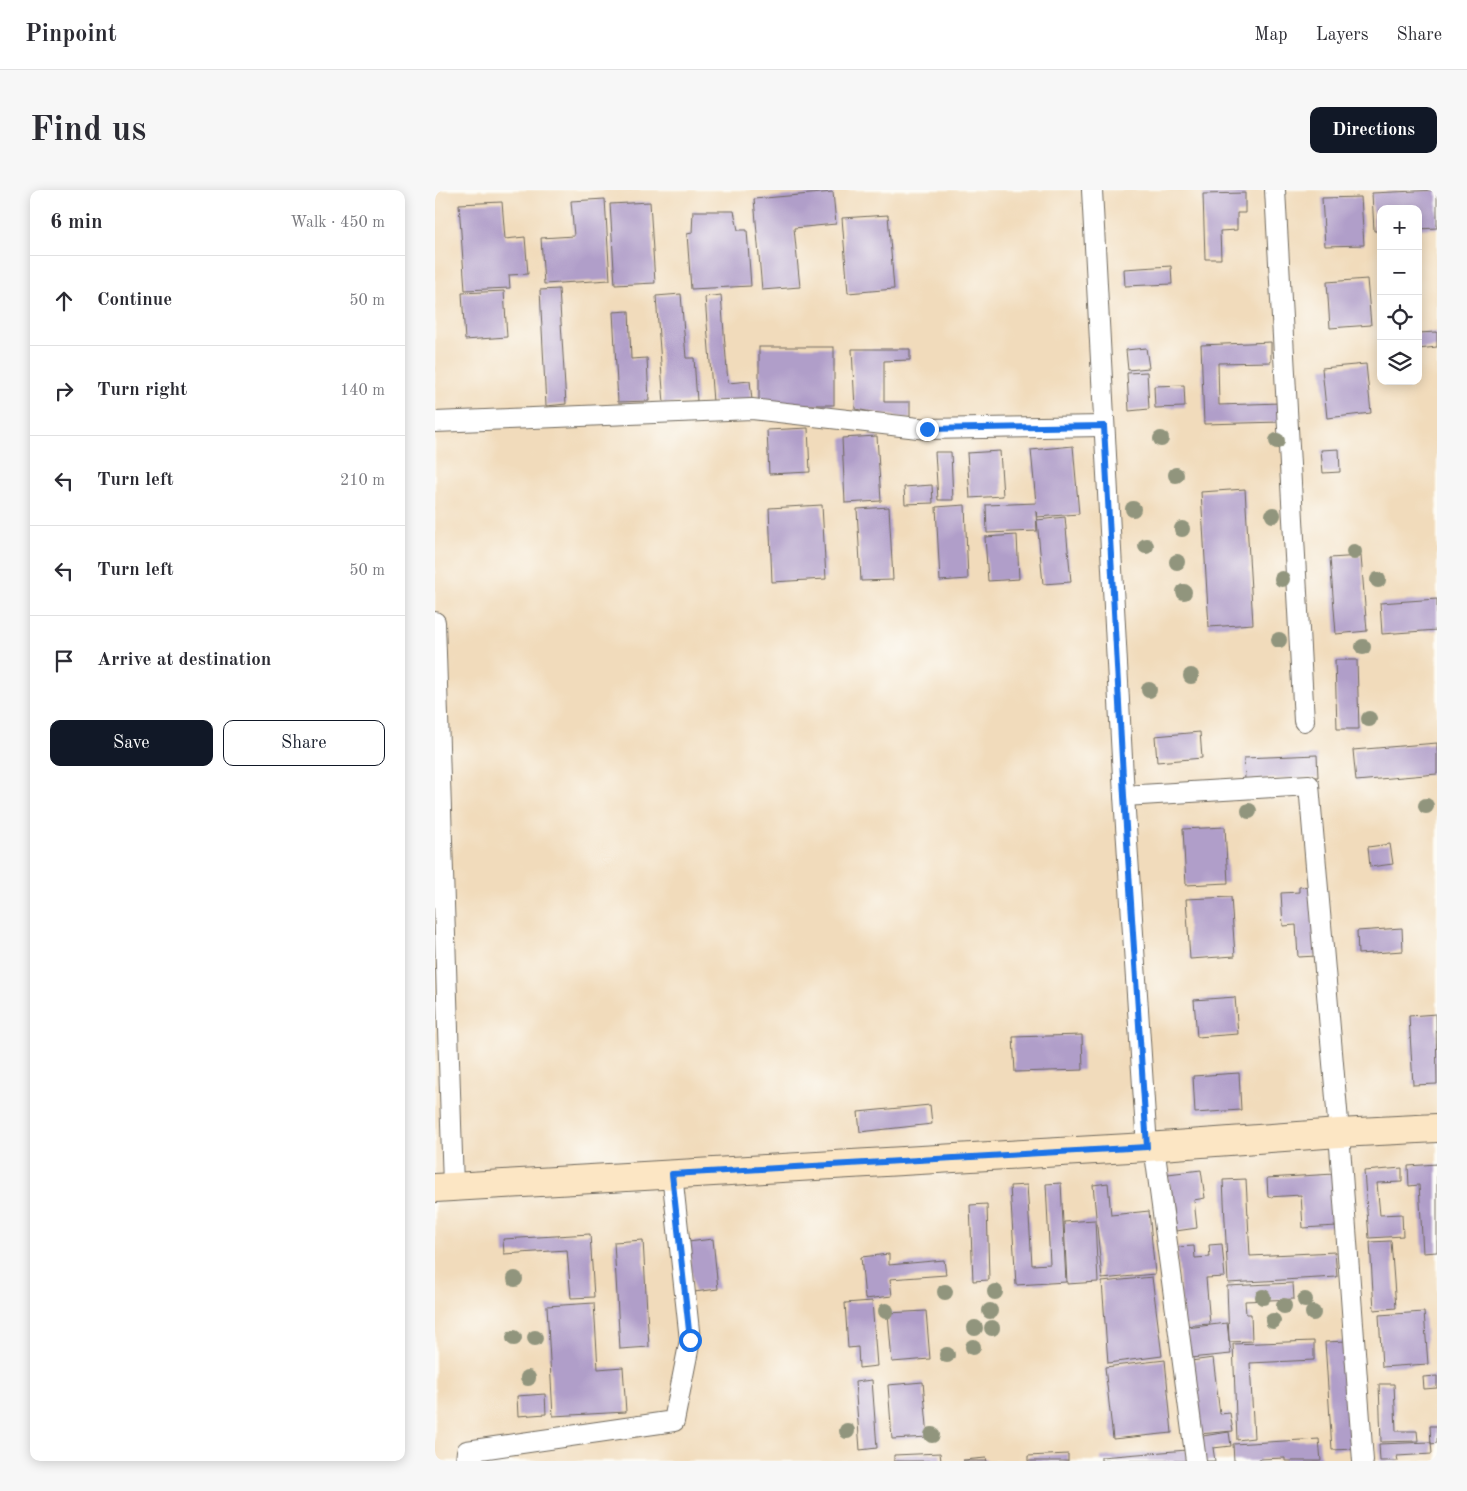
<!DOCTYPE html>
<meta charset="utf-8">
<style>
:root{--surface:#fff;--page:#f7f7f7;--text:#2b2b33;--muted:#7c7c81;--line:#e1e1e2;--accent:#111827}
body{margin:0;font-family:"Old Standard TT",serif;background:var(--page);color:var(--text)}
.controls{position:absolute;right:15px;top:15px;display:grid;overflow:hidden;border-radius:10px;box-shadow:0 2px 12px #0003}
.controls button{width:45px;height:45px;display:grid;place-items:center;padding:0;border:0;border-bottom:1px solid var(--line);background:var(--surface);color:var(--text);font:25px sans-serif}
.stop{position:absolute;width:15px;height:15px;margin:-11px;border:4px solid #1a73e8;border-radius:50%;background:#fff}
.stop.end{background:#1a73e8;border-color:#fff;box-shadow:0 1px 5px #0008}
.list{margin:0;padding:0;list-style:none}
h2{display:flex;justify-content:space-between;align-items:center;height:65px;margin:0;padding:0 20px;font-size:21px}
h2 small{font-size:16px;font-weight:400;color:var(--muted)}
.list li{display:grid;grid-template-columns:32px 1fr auto;gap:15px;align-items:center;box-sizing:border-box;height:90px;padding:0 20px;border-top:1px solid var(--line)}
.list b{display:block;font-size:19px;white-space:nowrap}
.list em{font-size:16px;font-style:normal;color:var(--muted)}
.actions{display:flex;gap:10px;padding:15px 20px}
.actions a{flex:1;padding:11px 0;border:1px solid var(--accent);border-radius:10px;text-align:center;font-size:18px;color:var(--accent)}
.actions .main{background:var(--accent);color:#fff}
.icon{flex:none;width:28px;height:28px;fill:none;stroke:currentColor;stroke-width:2;stroke-linecap:round;stroke-linejoin:round}
.map{position:relative;flex:none;width:1002px;height:1271px;overflow:hidden;border-radius:10px}
header{display:flex;align-items:center;gap:30px;box-sizing:border-box;height:70px;padding:0 25px;background:var(--surface);border-bottom:1px solid var(--line)}
header strong{font-size:24px}
nav{display:flex;gap:28px;margin-inline-start:auto;font-size:18px}
.intro{display:flex;align-items:center;justify-content:space-between;box-sizing:border-box;height:120px;padding:0 30px}
h1{margin:0;font-size:35px}
.button{padding:12px 22px;border-radius:10px;background:var(--accent);color:#fff;font-size:18px;font-weight:700}
main{display:flex;gap:30px;padding:0 30px}
aside{flex:1;background:var(--surface);border-radius:10px;box-shadow:0 2px 12px #0003}
.map>svg:first-child{display:block}
.building{fill:#b09ec9}
.lines{fill:none;stroke-linecap:round;stroke-linejoin:round}
.street-casing{stroke:#70695d;stroke-width:22}
.secondary-casing{stroke:#70695d;stroke-width:30}
.street{stroke:#fff;stroke-width:20}
.secondary{stroke:#fce6c4;stroke-width:28}
.tree{fill:#91957d}
.route{stroke:#1a73e8;stroke-width:6}
</style>
<header>
<strong>Pinpoint</strong>
<nav><a>Map</a><a>Layers</a><a>Share</a></nav>
</header>
<div class="intro"><h1>Find us</h1><a class="button">Directions</a></div>
<main>
<aside>
<h2>6 min<small>Walk · 450 m</small></h2>
<ul class="list">
<li><svg class="icon" aria-label="ahead" viewBox="0 0 24 24"><path d="M12 20V5M6 11l6-6 6 6"/></svg><div><b>Continue</b></div><em>50 m</em></li>
<li><svg class="icon" aria-label="right" viewBox="0 0 24 24"><path d="M7 20v-9h11M14 6l5 5-5 5"/></svg><div><b>Turn right</b></div><em>140 m</em></li>
<li><svg class="icon" aria-label="left" viewBox="0 0 24 24"><path d="M17 20v-9H6M10 6l-5 5 5 5"/></svg><div><b>Turn left</b></div><em>210 m</em></li>
<li><svg class="icon" aria-label="left" viewBox="0 0 24 24"><path d="M17 20v-9H6M10 6l-5 5 5 5"/></svg><div><b>Turn left</b></div><em>50 m</em></li>
<li><svg class="icon" aria-label="arrive" viewBox="0 0 24 24"><path d="M6 21V4h12l-3 4 3 4H6"/></svg><div><b>Arrive at destination</b></div></li>
</ul>
<div class="actions"><a class="main">Save</a><a>Share</a></div>
</aside>
<div class="map">
<svg width="1002" height="1271" viewBox="0 0 1002 1271">
<rect width="100%" height="100%" fill="#fdfcf7"/>
<filter id="ink" filterUnits="userSpaceOnUse"><feTurbulence type="fractalNoise" baseFrequency=".02" numOctaves="2"/><feDisplacementMap in="SourceGraphic" scale="10" xChannelSelector="R" yChannelSelector="G"/><feConvolveMatrix kernelMatrix="1 2 1 2 8 2 1 2 1" color-interpolation-filters="sRGB"/></filter>
<filter id="wash" filterUnits="userSpaceOnUse"><feTurbulence type="fractalNoise" baseFrequency=".0096" numOctaves="4" result="noise"/><feDisplacementMap in="SourceGraphic" scale="20" xChannelSelector="R" yChannelSelector="G"/><feGaussianBlur stdDeviation="1.12" result="paint"/><feColorMatrix in="noise" values="0 0 0 0 0 0 0 0 0 0 0 0 0 0 0 0 0 1.4 0 .05"/><feComposite in="paint" operator="in"/></filter>
<g filter="url(#wash)">
<rect width="100%" height="100%" fill="#f1dbbb"/>
<g id="blocks">
<g class="building">
<polygon points="1002,0 1002,38 983,39 983,19 946,19 946,41 939,41 937,3"/>
<polygon points="398,2 401,34 359,38 365,97 327,100 319,9"/>
<polygon points="810,3 810,23 802,23 802,40 785,41 786,69 770,69 768,4"/>
<polygon points="926,7 929,55 890,56 887,8"/>
<polygon points="170,9 175,90 109,94 106,48 139,46 136,11"/>
<polygon points="67,12 70,49 90,47 93,84 74,85 75,98 30,100 24,14"/>
<polygon points="215,12 220,93 180,95 175,14"/>
<polygon points="258,21 299,21 303,40 312,40 316,96 256,99 252,44 257,43"/>
<polygon points="453,25 459,99 413,103 407,28"/>
<polygon points="736,76 737,94 690,96 689,79"/>
<polygon points="932,89 936,135 895,138 892,92"/>
<polygon points="124,99 131,214 111,216 105,100"/>
<polygon points="69,101 72,147 30,150 27,103"/>
<polygon points="246,104 251,168 259,168 262,211 229,214 221,106"/>
<polygon points="286,105 293,193 315,191 317,210 278,212 270,107"/>
<polygon points="194,121 196,169 212,168 214,211 183,212 178,122"/>
<polygon points="1002,142 1002,157 983,159 983,143"/>
<polygon points="836,152 836,172 783,173 784,215 846,213 847,232 769,234 766,155"/>
<rect x="324" y="157" width="75" height="58"/>
<polygon points="711,158 714,178 693,180 691,160"/>
<polygon points="417,159 475,159 475,170 449,171 449,212 475,212 475,229 420,219"/>
<polygon points="931,174 936,223 892,228 887,178"/>
<polygon points="712,182 714,219 694,221 692,183"/>
<polygon points="749,195 750,217 720,218 719,196"/>
<polygon points="373,238 375,282 334,284 332,240"/>
<polygon points="442,246 446,311 410,313 407,248"/>
<polygon points="638,256 644,324 602,327 601,321 602,341 552,343 551,315 601,313 596,260"/>
<polygon points="904,259 905,282 888,283 886,260"/>
<polygon points="565,261 568,306 535,308 532,263"/>
<polygon points="500,262 516,262 518,310 503,310"/>
<polygon points="497,295 498,313 470,314 469,297"/>
<polygon points="810,299 818,434 774,437 766,302"/>
<polygon points="387,315 391,389 337,392 334,318"/>
<polygon points="530,315 533,389 505,391 501,317"/>
<polygon points="454,317 458,390 426,391 422,319"/>
<polygon points="630,327 636,392 608,394 602,330"/>
<polygon points="582,345 584,389 553,391 550,347"/>
<polygon points="926,366 932,441 901,444 895,368"/>
<polygon points="1002,409 1002,440 947,444 945,413"/>
<polygon points="900,470 922,470 924,539 902,539"/>
<polygon points="765,542 767,568 722,572 720,546"/>
<polygon points="1002,553 1002,584 921,591 918,560"/>
<polygon points="882,565 883,587 810,590 809,568"/>
<polygon points="790,637 793,693 751,695 748,639"/>
<polygon points="955,654 958,674 935,677 933,657"/>
<polygon points="878,696 882,766 863,767 861,735 848,736 846,703 864,702 864,697"/>
<polygon points="796,707 800,766 755,769 751,709"/>
<polygon points="967,738 968,761 923,764 922,741"/>
<polygon points="800,807 803,844 762,847 759,810"/>
<polygon points="1001,824 1002,894 978,895 974,826"/>
<polygon points="647,845 648,880 580,882 578,847"/>
<polygon points="804,883 806,920 760,923 758,886"/>
<polygon points="495,915 497,934 425,942 423,922"/>
<polygon points="1002,974 1002,1062 988,1063 984,995 974,996 973,976"/>
<polygon points="967,978 967,992 942,993 945,1025 967,1024 968,1046 934,1048 929,981"/>
<polygon points="766,980 770,1008 759,1010 762,1038 741,1041 733,984"/>
<polygon points="899,984 902,1036 868,1038 866,1005 833,1007 832,988"/>
<polygon points="811,989 815,1066 900,1062 902,1087 793,1093 788,990"/>
<polygon points="626,993 631,1092 581,1095 575,996 592,995 597,1075 615,1074 611,994"/>
<polygon points="673,993 676,1025 714,1021 720,1084 667,1089 658,995"/>
<polygon points="552,1014 554,1090 538,1091 535,1015"/>
<polygon points="660,1030 663,1092 632,1094 629,1032"/>
<polygon points="155,1044 159,1107 136,1108 132,1060 69,1064 68,1049"/>
<polygon points="278,1049 283,1099 259,1102 253,1052"/>
<polygon points="208,1050 214,1157 185,1159 179,1052"/>
<polygon points="956,1051 961,1118 939,1120 935,1052"/>
<polygon points="787,1054 790,1087 771,1088 775,1134 748,1136 742,1057 759,1056 760,1068 775,1067 774,1055"/>
<polygon points="454,1064 454,1075 509,1070 511,1085 455,1089 457,1106 430,1109 426,1067"/>
<polygon points="717,1087 727,1166 673,1173 667,1092"/>
<polygon points="858,1093 859,1109 810,1111 811,1124 816,1124 817,1151 794,1152 792,1096"/>
<polygon points="437,1111 442,1176 424,1178 423,1157 413,1158 410,1113"/>
<polygon points="159,1113 163,1179 188,1177 191,1222 118,1226 112,1116"/>
<polygon points="491,1121 495,1169 457,1172 453,1123"/>
<polygon points="989,1122 993,1174 947,1177 944,1125"/>
<polygon points="792,1133 796,1164 755,1168 751,1138"/>
<polygon points="879,1151 879,1170 815,1173 819,1248 802,1250 798,1154"/>
<polygon points="912,1151 919,1259 897,1260 890,1152"/>
<polygon points="778,1168 785,1224 795,1223 798,1241 764,1244 756,1171"/>
<polygon points="730,1170 737,1243 678,1249 670,1177"/>
<polygon points="1002,1186 1002,1198 989,1199 988,1187"/>
<polygon points="437,1190 442,1258 425,1260 420,1192"/>
<polygon points="488,1192 493,1247 457,1249 453,1195"/>
<polygon points="944,1194 959,1194 961,1241 982,1241 983,1251 946,1252"/>
<polygon points="110,1204 111,1224 83,1226 82,1206"/>
<polygon points="995,1236 1002,1236 1002,1253 996,1254"/>
<polygon points="794,1242 796,1256 778,1258 780,1271 765,1271 761,1247"/>
<polygon points="884,1249 886,1271 850,1271 850,1268 825,1269 825,1271 799,1271 798,1254"/>
<polygon points="996,1252 997,1264 962,1266 963,1271 945,1271 944,1254"/>
<polygon points="752,1260 753,1271 666,1271 666,1267"/>
<polygon points="505,1263 506,1271 459,1271 459,1265"/>
<polygon points="633,1264 633,1271 593,1271 593,1266"/>
<polygon points="551,1268 552,1271 529,1271 528,1270"/>
</g>
</g>
</g>
<g filter="url(#ink)">
<use href="#blocks" fill-opacity="0" stroke="#70695d" stroke-width="1"/>
<g class="lines">
<defs>
<g id="street">
<polyline points="657,0 689,606 712,957"/>
<polyline points="840,0 869,531"/>
<polyline points="0,232 317,219 492,239 669,236"/>
<polyline points="0,432 18,996"/>
<polyline points="689,606 874,595 904,943 928,1271"/>
<polyline points="719,956 761,1271"/>
<polyline points="31,1271 32,1261 239,1231 255,1150 237,984"/>
</g>
<polyline id="secondary" points="0,998 712,957 904,943 1002,938"/>
</defs>
<use href="#street" class="street-casing"/>
<use href="#secondary" class="secondary-casing"/>
<use href="#street" class="street"/>
<use href="#secondary" class="secondary"/>
</g>
<g class="tree">
<circle cx="726" cy="249" r="8"/>
<circle cx="842" cy="251" r="8"/>
<circle cx="741" cy="285" r="8"/>
<circle cx="698" cy="319" r="8"/>
<circle cx="838" cy="325" r="8"/>
<circle cx="747" cy="339" r="8"/>
<circle cx="711" cy="356" r="8"/>
<circle cx="919" cy="362" r="8"/>
<circle cx="742" cy="372" r="8"/>
<circle cx="847" cy="389" r="8"/>
<circle cx="943" cy="390" r="8"/>
<circle cx="749" cy="402" r="8"/>
<circle cx="844" cy="450" r="8"/>
<circle cx="928" cy="457" r="8"/>
<circle cx="756" cy="486" r="8"/>
<circle cx="714" cy="500" r="8"/>
<circle cx="934" cy="529" r="8"/>
<circle cx="991" cy="616" r="8"/>
<circle cx="814" cy="621" r="8"/>
<circle cx="80" cy="1089" r="8"/>
<circle cx="510" cy="1102" r="8"/>
<circle cx="560" cy="1102" r="8"/>
<circle cx="828" cy="1107" r="8"/>
<circle cx="870" cy="1110" r="8"/>
<circle cx="849" cy="1116" r="8"/>
<circle cx="451" cy="1121" r="8"/>
<circle cx="555" cy="1121" r="8"/>
<circle cx="878" cy="1123" r="8"/>
<circle cx="838" cy="1131" r="8"/>
<circle cx="540" cy="1138" r="8"/>
<circle cx="557" cy="1138" r="8"/>
<circle cx="79" cy="1148" r="8"/>
<circle cx="100" cy="1148" r="8"/>
<circle cx="538" cy="1157" r="8"/>
<circle cx="512" cy="1165" r="8"/>
<circle cx="93" cy="1188" r="8"/>
<circle cx="412" cy="1241" r="8"/>
<circle cx="497" cy="1245" r="8"/>
</g>
</g>
<g class="lines" filter="url(#ink)">
<polyline class="route" points="255,1150 237,984 712,957 689,606 669,236 492,239"/>
</g>
</svg>
<div class="controls">
<button>+</button>
<button>−</button>
<button><svg class="icon" aria-label="locate" viewBox="0 0 24 24"><circle cx="12" cy="12" r="6"/><path d="M12 2v4M12 18v4M2 12h4M18 12h4"/></svg></button>
<button><svg class="icon" aria-label="layers" viewBox="0 0 24 24"><path d="M12 4l9 5-9 5-9-5zM3 14l9 5 9-5"/></svg></button>
</div>
<div class="stop" style="left:255px;top:1150px"></div>
<div class="stop end" style="left:492px;top:239px"></div>
</div>
</main>
